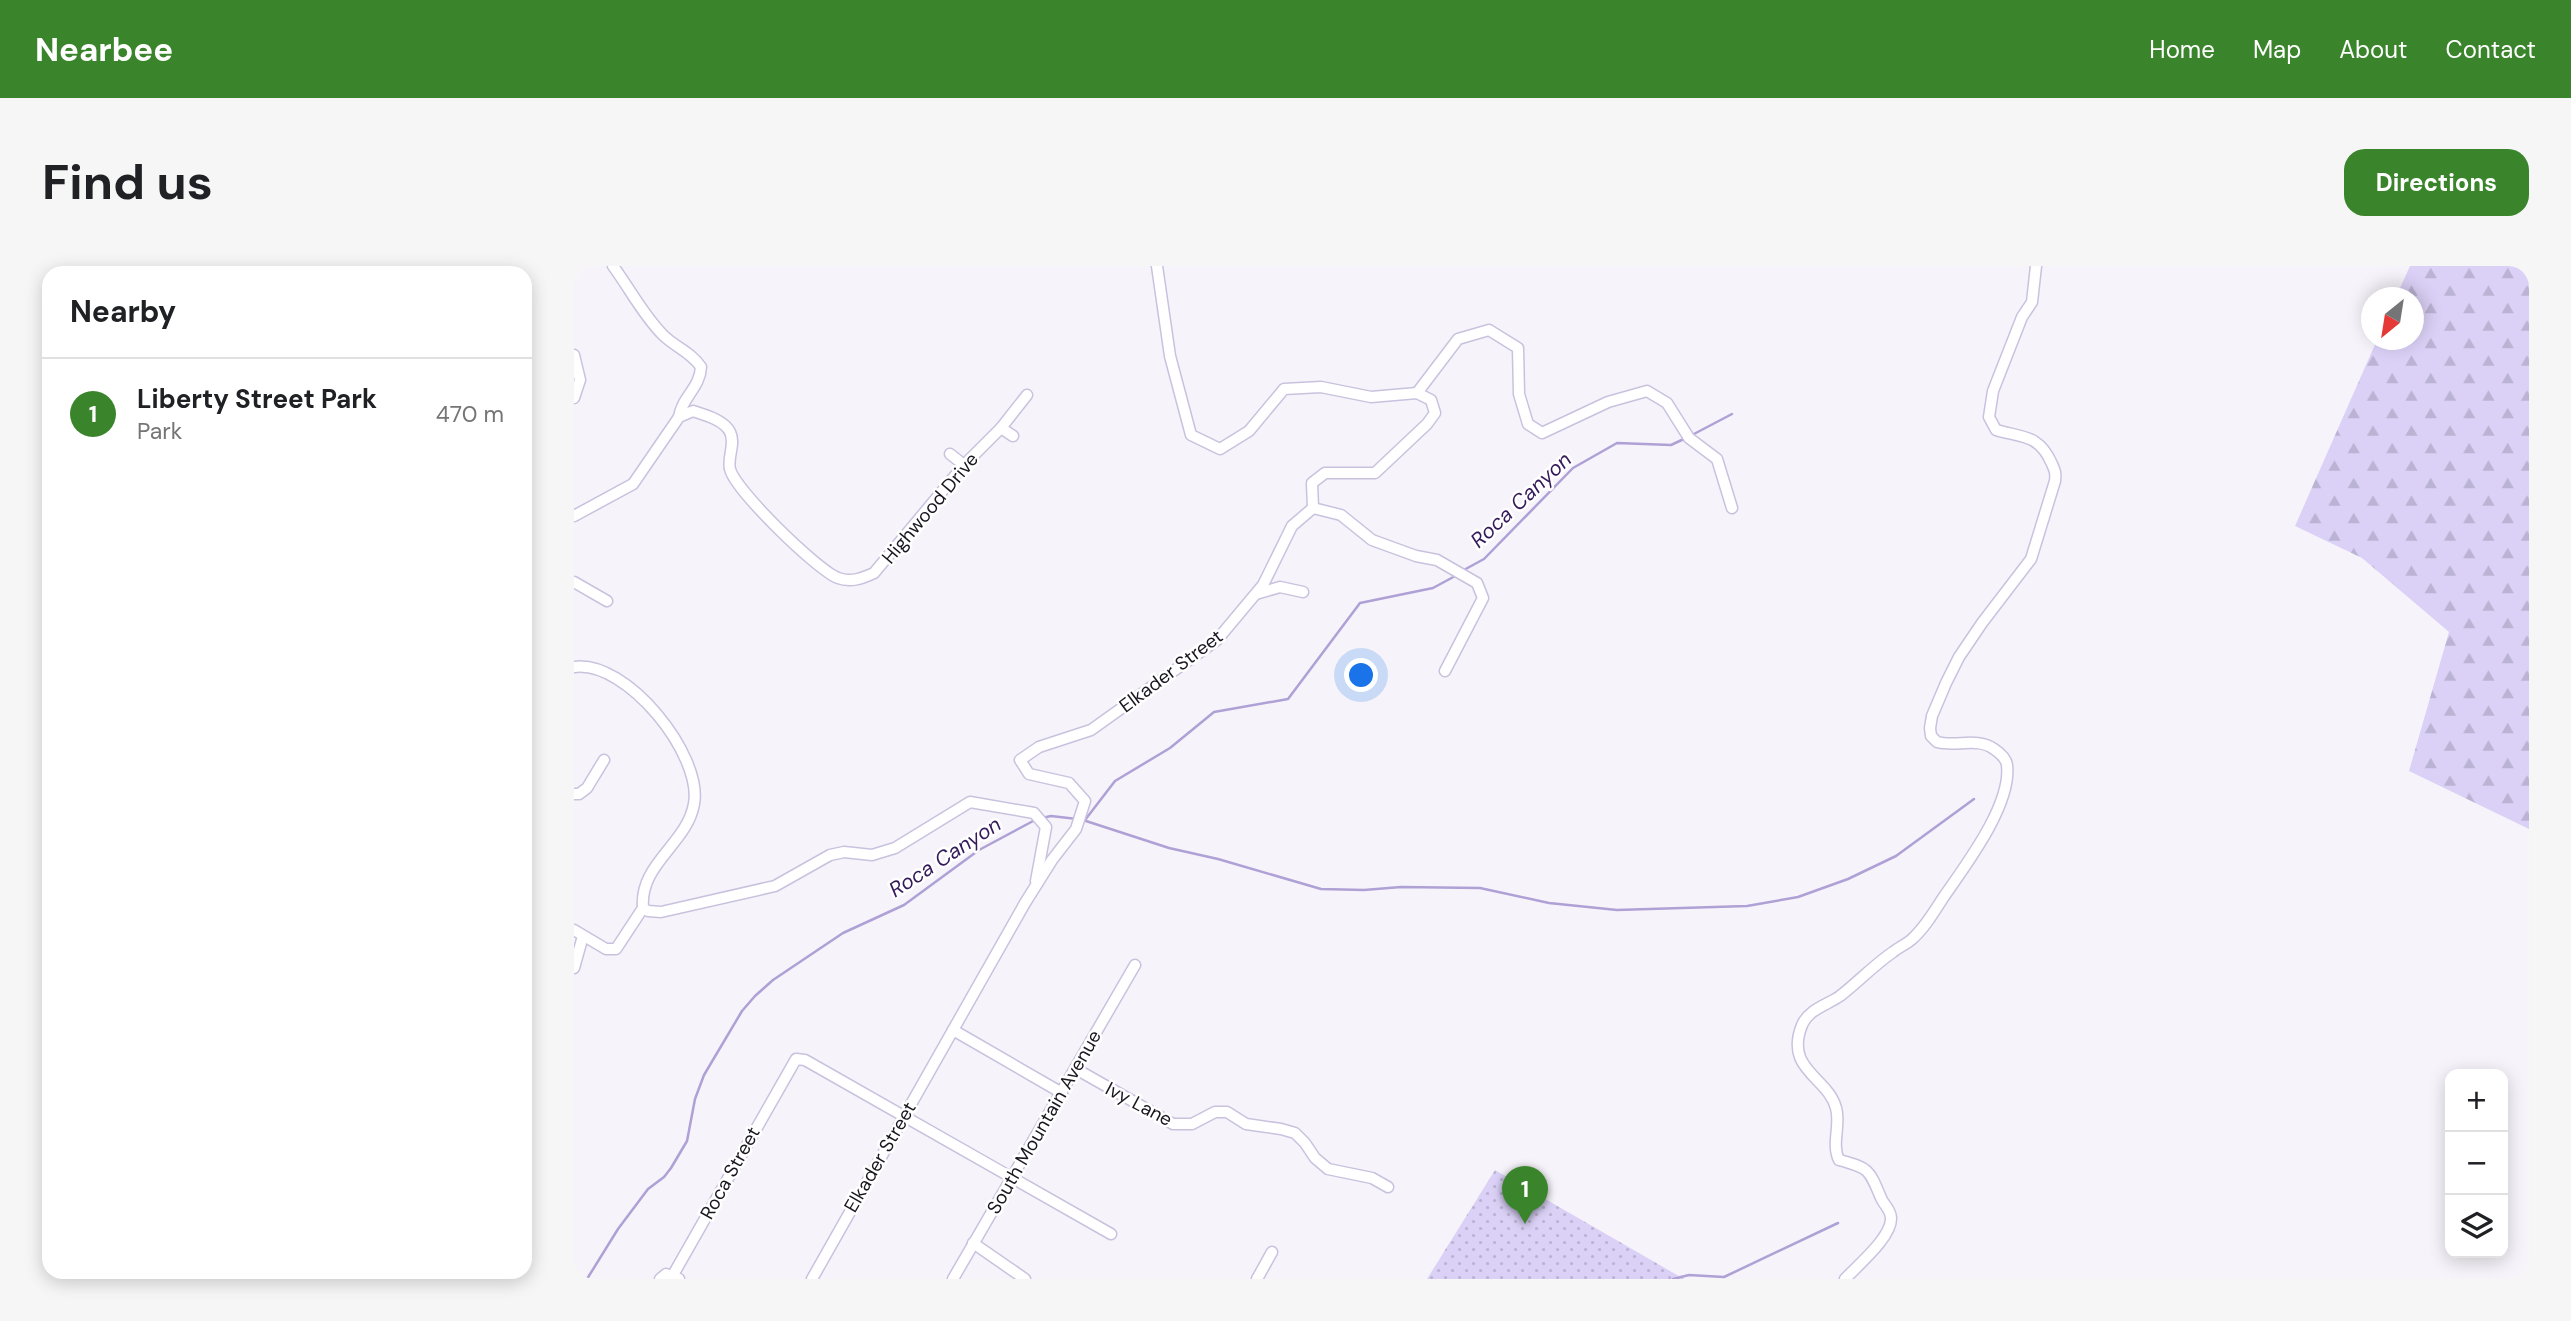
<!DOCTYPE html>
<meta charset="utf-8">
<style>
:root{--surface:#fff;--page:#f6f6f6;--text:#202124;--muted:#757577;--line:#e0e0e0;--accent:#3a842b}
body{margin:0;font-family:"DM Sans",sans-serif;background:var(--page);color:var(--text)}
.controls{position:absolute;right:21px;bottom:21px;display:grid;overflow:hidden;border-radius:14px;box-shadow:0 4px 18px #0003}
.controls button{width:63px;height:63px;display:grid;place-items:center;padding:0;border:0;border-bottom:2px solid var(--line);background:var(--surface);color:var(--text);font:35px sans-serif}
.compass{position:absolute;left:1787px;top:21px;width:63px;height:63px;border-radius:50%;background:var(--surface);box-shadow:0 4px 18px #0003;rotate:210deg}
.you{position:absolute;left:788px;top:410px;width:24px;height:24px;margin:-18px;border:5px solid #fff;border-radius:50%;background:#1a73e8;box-shadow:0 0 0 10px #1a73e833}
.badge{display:grid;place-items:center;width:46px;height:46px;border-radius:50%;background:var(--accent);color:#fff;font-size:23px;font-weight:700}
.pin{position:absolute;translate:-50% -58px;filter:drop-shadow(0 2px 4px #0008)}
.pin::after{content:'';position:absolute;top:37px;width:24px;height:21px;background:inherit;clip-path:polygon(0 0,100% 0,50% 100%)}
.list{margin:0;padding:0;list-style:none}
h2{display:flex;justify-content:space-between;align-items:center;height:91px;margin:0;padding:0 28px;font-size:30px}
h2 small{font-size:23px;font-weight:400;color:var(--muted)}
.list li{display:grid;grid-template-columns:46px 1fr auto;gap:21px;align-items:center;box-sizing:border-box;height:112px;padding:0 28px;border-top:2px solid var(--line)}
.list b{display:block;font-size:26px;white-space:nowrap}
.list p{margin:0;font-size:23px;white-space:nowrap;color:var(--muted)}
.list em{font-size:23px;font-style:normal;color:var(--muted)}
.icon{flex:none;width:38px;height:38px;fill:none;stroke:currentColor;stroke-width:2;stroke-linecap:round;stroke-linejoin:round}
.map{position:relative;flex:none;width:1955px;height:1013px;overflow:hidden;border-radius:21px}
header{display:flex;align-items:center;gap:42px;box-sizing:border-box;height:98px;padding:0 35px;background:var(--accent);color:#fff}
header strong{font-size:33px}
nav{display:flex;gap:38px;margin-inline-start:auto;font-size:24px}
.intro{display:flex;align-items:center;justify-content:space-between;box-sizing:border-box;height:168px;padding:0 42px}
h1{margin:0;font-size:49px}
.button{padding:18px 32px;border-radius:21px;background:var(--accent);color:#fff;font-size:24px;font-weight:700}
main{display:flex;gap:42px;padding:0 42px}
aside{flex:1;background:var(--surface);border-radius:21px;box-shadow:0 4px 18px #0003}
.map>svg:first-child{display:block}
.forest{fill:url(#forest-firs)}
.park{fill:url(#park-dots)}
.lines{fill:none;stroke-linecap:round;stroke-linejoin:round}
.stream{stroke:#afa0d6;stroke-width:2.5}
.minor-casing{stroke:#c9c2de;stroke-width:13}
.minor{stroke:#fff;stroke-width:10}
.labels{text-anchor:middle;dominant-baseline:central;stroke-width:5;stroke-linejoin:round;paint-order:stroke}
.street-label{font-size:19px;fill:#191620;stroke:#fff}
.water-label{font-size:21px;font-style:italic;fill:#341a5a;stroke:#fff}
</style>
<header>
<strong>Nearbee</strong>
<nav><a>Home</a><a>Map</a><a>About</a><a>Contact</a></nav>
</header>
<div class="intro"><h1>Find us</h1><a class="button">Directions</a></div>
<main>
<aside>
<h2>Nearby<small></small></h2>
<ul class="list">
<li><span class="badge">1</span><div><b>Liberty Street Park</b><p>Park</p></div><em>470 m</em></li>
</ul>
</aside>
<div class="map">
<svg width="1955" height="1013" viewBox="0 0 1955 1013">
<defs>
<pattern id="forest-firs" width="22" height="20" patternUnits="userSpaceOnUse" patternTransform="scale(1.75)"><rect width="22" height="20" fill="#dbd1f7"/><path d="M5 1l3.5 6h-7zM16 11l3.5 6h-7z" fill="#bbb3d3"/></pattern>
<pattern id="park-dots" width="8" height="8" patternUnits="userSpaceOnUse" patternTransform="scale(1.75)"><rect width="8" height="8" fill="#dbd1f7"/><path d="M2 2h.1M6 6h.1" fill="none" stroke="#bbb3d3" stroke-width="1.8" stroke-linecap="round"/></pattern>
</defs>
<rect width="100%" height="100%" fill="#f6f4fa"/>
<polygon class="forest" points="1836,0 1955,0 1955,563 1835,505 1875,366 1788,292 1721,260 1803,74 1840,74 1840,32 1822,31"/>
<polygon class="park" points="921,904 1110,1013 853,1013"/>
<g class="lines">
<g class="stream">
<polyline points="1118,169 1158,148"/>
<polyline points="888,305 910,293 999,202 1043,177 1097,179 1112,172"/>
<polyline points="468,552 477,550 503,553"/>
<polyline points="509,554 511,554 541,515 596,482 640,446 714,433 786,337 859,322 883,309"/>
<polyline points="512,555 595,582 644,593 747,623 790,624 827,621 906,622 975,637 1043,644 1173,640 1224,631 1274,613 1322,590 1400,533"/>
<polyline points="13,1013 44,963 74,923 90,911 97,902 113,875 121,833 130,809 168,745 181,730 199,714 269,667 330,639 405,584 461,554"/>
<polyline points="1099,1013 1115,1009 1150,1011 1264,957"/>
</g>
<defs>
<g id="minor">
<path d="M 39,0 C 56,23 69,49 89,69 C 101,81 117,86 127,101 C 126,122 108,131 105,151"/>
<polyline points="583,0 596,90 617,169 646,183 675,165 710,123 747,121 797,131 843,127 857,134 861,147 853,158 801,207 751,207 738,217 739,242"/>
<polyline points="0,89 6,114 0,132"/>
<polyline points="843,127 884,73 915,64 944,82 945,128 954,158 968,167 1034,136 1073,125 1093,137 1115,172 1143,193 1158,242"/>
<polyline points="427,162 439,170"/>
<polyline points="376,188 390,199"/>
<polyline points="739,242 767,249 798,274 842,290 863,294 903,317 909,332 871,405"/>
<path d="M 0,250 L 59,218 L 105,151 L 119,145 C 131,149 150,154 156,166 C 162,178 153,191 156,203 C 161,224 243,304 264,312 C 277,317 289,312 300,307 L 390,199 L 427,162 L 453,129"/>
<polyline points="0,316 33,335"/>
<polyline points="682,328 706,321 729,326"/>
<path d="M 0,401 C 52,393 129,489 120,538 C 113,578 65,598 69,642 L 74,645 L 87,646 L 201,620 L 256,589 L 270,586 L 298,589 L 321,582 L 396,536 L 460,547 L 472,561 L 462,615"/>
<polyline points="0,528 5,528 13,522 30,494"/>
<polyline points="0,664 32,683 42,683 69,642"/>
<polyline points="0,702 9,670"/>
<polyline points="379,764 488,827"/>
<polyline points="502,803 599,858 618,858 641,846 653,846 672,858 707,863 721,867 731,877 741,892 754,903 798,912 814,921"/>
<polyline points="399,977 451,1013"/>
<polyline points="99,1009 222,793 231,794 537,968"/>
<polyline points="86,1013 92,1008 105,1013"/>
<polyline points="238,1013 451,637 478,594 502,563 511,535 495,517 455,508 446,494 465,481 517,464 643,374 689,319 718,260 739,242"/>
<polyline points="379,1013 561,699"/>
<polyline points="683,1013 698,986"/>
<path d="M 1271,1013 C 1284,999 1318,971 1317,952 C 1317,944 1310,939 1307,932 C 1295,903 1295,902 1265,894 C 1257,878 1267,859 1262,842 C 1254,811 1210,804 1228,759 C 1235,743 1253,739 1266,730 C 1284,716 1300,699 1319,686 C 1325,681 1331,679 1337,674 C 1350,663 1360,646 1369,632 C 1391,600 1438,539 1433,499 C 1432,492 1426,487 1420,483 C 1404,471 1382,481 1363,476 L 1357,470 L 1356,462 L 1358,450 L 1372,417 L 1385,391 L 1408,357 L 1457,293 L 1481,215 C 1482,207 1481,205 1478,198 C 1465,168 1449,172 1422,164 L 1415,151 L 1419,125 L 1448,51 L 1458,36 L 1462,0"/>
</g>
</defs>
<use href="#minor" class="minor-casing"/>
<use href="#minor" class="minor"/>
</g>
<g class="labels">
<g class="street-label">
<text transform="translate(356 242) rotate(-50)">Highwood Drive</text>
<text transform="translate(597 405) rotate(-37)">Elkader Street</text>
<text transform="translate(565 838) rotate(28)">Ivy Lane</text>
<text transform="translate(470 856) rotate(-60)">South Mountain Avenue</text>
<text transform="translate(306 891) rotate(-60)">Elkader Street</text>
<text transform="translate(156 907) rotate(-61)">Roca Street</text>
</g>
<g class="water-label">
<text transform="translate(947 234) rotate(-43)">Roca Canyon</text>
<text transform="translate(371 591) rotate(-33)">Roca Canyon</text>
</g>
</g>
</svg>
<div class="controls">
<button>+</button>
<button>−</button>
<button><svg class="icon" aria-label="layers" viewBox="0 0 24 24"><path d="M12 4l9 5-9 5-9-5zM3 14l9 5 9-5"/></svg></button>
</div>
<svg class="compass" viewBox="-18 -18 36 36"><path d="M0-13l5 13h-10z" fill="#e53935"/><path d="M0 13l5-13h-10z" fill="#757577"/></svg>
<div class="you"></div>
<div class="pin badge" style="left:951px;top:958px">1</div>
</div>
</main>
